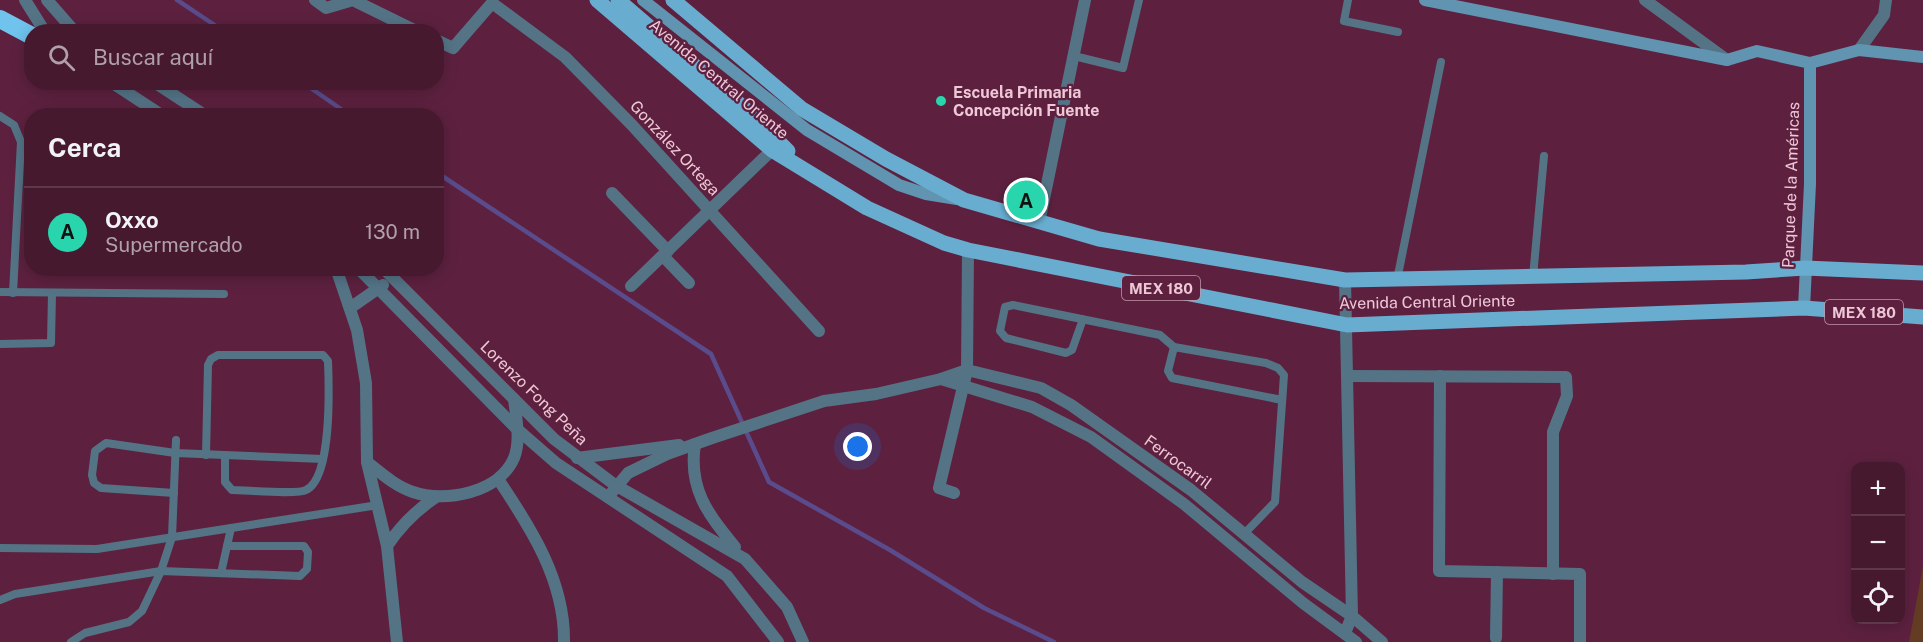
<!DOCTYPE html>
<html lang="es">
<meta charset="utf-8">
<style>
:root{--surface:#46192f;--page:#50263b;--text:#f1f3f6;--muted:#b0a0aa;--line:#5e384b;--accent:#28d5ad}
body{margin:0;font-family:"Public Sans",sans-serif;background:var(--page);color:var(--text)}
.controls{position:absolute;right:18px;bottom:18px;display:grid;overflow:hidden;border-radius:12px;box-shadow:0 3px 15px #0003}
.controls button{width:54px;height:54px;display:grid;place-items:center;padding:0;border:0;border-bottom:2px solid var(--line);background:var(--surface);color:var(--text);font:30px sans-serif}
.you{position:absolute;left:858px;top:447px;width:21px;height:21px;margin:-15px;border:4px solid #fff;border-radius:50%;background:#1a73e8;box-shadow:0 0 0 9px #1a73e833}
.badge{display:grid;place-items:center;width:39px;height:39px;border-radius:50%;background:var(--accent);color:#111;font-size:20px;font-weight:700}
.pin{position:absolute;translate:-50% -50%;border:3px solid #fff;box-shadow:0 2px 6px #0006}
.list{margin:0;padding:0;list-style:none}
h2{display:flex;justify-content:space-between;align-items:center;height:78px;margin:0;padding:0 24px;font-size:26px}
h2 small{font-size:20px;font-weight:400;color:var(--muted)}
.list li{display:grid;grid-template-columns:39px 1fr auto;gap:18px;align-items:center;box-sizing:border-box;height:90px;padding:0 24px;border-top:2px solid var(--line)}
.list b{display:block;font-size:22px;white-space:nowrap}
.list p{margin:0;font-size:20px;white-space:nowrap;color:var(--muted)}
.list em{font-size:20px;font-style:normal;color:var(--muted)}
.icon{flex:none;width:33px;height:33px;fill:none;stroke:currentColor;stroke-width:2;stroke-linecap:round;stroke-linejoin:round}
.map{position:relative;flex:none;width:1923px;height:642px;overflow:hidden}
.search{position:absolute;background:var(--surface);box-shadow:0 3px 15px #0003;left:24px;top:24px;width:420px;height:66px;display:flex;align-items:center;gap:15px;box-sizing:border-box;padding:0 21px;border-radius:24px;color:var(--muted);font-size:22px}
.panel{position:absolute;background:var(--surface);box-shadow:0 3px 15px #0003;left:24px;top:108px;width:420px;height:168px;border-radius:24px}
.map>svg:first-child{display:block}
.green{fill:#643c23}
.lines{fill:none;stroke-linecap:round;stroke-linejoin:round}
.stream{stroke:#5a4c8c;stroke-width:4.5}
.lane{stroke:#547486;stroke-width:8}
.street{stroke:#547486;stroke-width:12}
.secondary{stroke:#6094b0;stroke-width:12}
.primary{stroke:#68add0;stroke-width:15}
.highway{stroke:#6fc3ed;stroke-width:18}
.poi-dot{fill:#28d5ad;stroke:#5d213f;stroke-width:2}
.labels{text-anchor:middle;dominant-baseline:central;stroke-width:4.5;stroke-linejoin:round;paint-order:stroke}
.shield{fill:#5d213f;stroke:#c296a9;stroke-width:1.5}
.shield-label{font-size:15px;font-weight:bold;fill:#eec8d7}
.street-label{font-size:16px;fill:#eec8d7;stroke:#5d213f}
.poi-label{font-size:16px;font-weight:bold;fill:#eec8d7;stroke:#5d213f;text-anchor:start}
</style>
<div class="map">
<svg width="1923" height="642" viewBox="0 0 1923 642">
<rect width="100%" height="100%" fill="#5d213f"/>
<polygon class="green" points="1923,566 1923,642 1909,642"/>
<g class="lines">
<g class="stream">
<polyline points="177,0 225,32"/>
<polyline points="302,82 351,116"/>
<polyline points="436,172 711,354 769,482 890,550 984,608 1054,642"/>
</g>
<g class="lane">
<polyline points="1348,0 1344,21 1398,32"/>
<polyline points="1074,56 1123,68 1139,0"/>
<polyline points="0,116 14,125 21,142 13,293"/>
<polyline points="1533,277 1544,156"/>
<polyline points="1397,280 1441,62"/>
<polyline points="0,292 224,294"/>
<polyline points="1083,319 1072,350 1066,353 1006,338 1000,331 1005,307 1013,305 1160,335 1174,347"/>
<polyline points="0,344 51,343 52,293"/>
<path d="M 206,455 L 208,365 L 211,359 L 218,355 L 323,355 L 328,361 C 329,386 332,478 306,490 C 297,495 246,490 232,490 L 225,482 L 225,456"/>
<polyline points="174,493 101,488 94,483 92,475 95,451 106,443 175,453 323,459"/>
<polyline points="1244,534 1275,502 1284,375 1278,368 1266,363 1174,347 1168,371 1172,378 1282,400"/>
<polyline points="0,548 97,549 378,505"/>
<polyline points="221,573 231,528"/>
<polyline points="0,600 15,594 161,571 300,576 307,569 308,552 304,546 227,546"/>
<polyline points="71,642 85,633 129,622 142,611 161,571 172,537 176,440"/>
</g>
<g class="street">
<polyline points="25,0 45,32"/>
<polyline points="47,0 75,32"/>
<polyline points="315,0 326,8 353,0 418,32"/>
<polyline points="1645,0 1727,60"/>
<polyline points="436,40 453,48 492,3 565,57 632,125 819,331"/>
<polyline points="1859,50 1884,15 1886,0"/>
<polyline points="111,82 163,116"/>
<polyline points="154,82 206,116"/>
<polyline points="612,193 668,251"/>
<polyline points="1039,223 1085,0"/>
<polyline points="663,256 689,283"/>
<polyline points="336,268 357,330 366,383 367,462 387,546 397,642"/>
<polyline points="358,268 517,429 556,463 727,576 778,642"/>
<polyline points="383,268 554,439 615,485 745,559 787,607 803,642"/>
<polyline points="1345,280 1352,616 1345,633"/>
<polyline points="631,286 772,150"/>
<polyline points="350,308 383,285"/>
<polyline points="1347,376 1566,377 1567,396 1553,432 1553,574"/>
<polyline points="1440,376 1439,571 1580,574 1580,642"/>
<polyline points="941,379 1032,407 1091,437 1184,504 1303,603 1356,642"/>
<path d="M 695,444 C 688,489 708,514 735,547"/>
<polyline points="577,458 679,445"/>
<path d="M 367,462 C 381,473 395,486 413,492 C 445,503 499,493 514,458 C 521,441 516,416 514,399"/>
<path d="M 498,479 C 531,528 565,581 564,642"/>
<polyline points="954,493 939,488 967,370 968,250"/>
<polyline points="608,497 628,473 667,454 712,438 824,401 876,394 941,379 967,370 1041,388 1071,405 1191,490 1302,582 1352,616 1382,642"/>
<path d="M 387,546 C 401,525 415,511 436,497"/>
<polyline points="1496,638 1497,572"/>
</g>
<g class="secondary">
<polyline points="643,0 807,130 899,185 926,194 957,199"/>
<polyline points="1425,0 1727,60 1757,51 1810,63 1859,50 1923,57"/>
<polyline points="1804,308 1810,184 1810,63"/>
</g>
<g class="primary">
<polyline points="597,0 772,150 867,208 944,243 968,250 1347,325 1804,308 1923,317"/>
<polyline points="618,0 752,115 788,151"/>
<polyline points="673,0 802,109 886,159 964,200 1099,239 1345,280 1746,272 1805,268 1923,273"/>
</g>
<polyline class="highway" points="0,19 32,36"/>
</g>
<circle class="poi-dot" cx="941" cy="101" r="6"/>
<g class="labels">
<g class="shield">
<rect x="1122" y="276" width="78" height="24" rx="4.5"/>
<rect x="1825" y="300" width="78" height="24" rx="4.5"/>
</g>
<g class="shield-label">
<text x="1161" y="288">MEX 180</text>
<text x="1864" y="312">MEX 180</text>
</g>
<g class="street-label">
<text transform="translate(719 79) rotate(40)">Avenida Central Oriente</text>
<text transform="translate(675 148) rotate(47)">González Ortega</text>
<text transform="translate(1791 185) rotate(-88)">Parque de la Américas</text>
<text transform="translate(1427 302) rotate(-1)">Avenida Central Oriente</text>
<text transform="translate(534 393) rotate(44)">Lorenzo Fong Peña</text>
<text transform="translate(1178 462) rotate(36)">Ferrocarril</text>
</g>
<g class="poi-label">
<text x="953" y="92">Escuela Primaria<tspan x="953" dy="18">Concepción Fuente</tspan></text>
</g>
</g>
</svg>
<div class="controls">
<button>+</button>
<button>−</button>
<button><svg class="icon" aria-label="locate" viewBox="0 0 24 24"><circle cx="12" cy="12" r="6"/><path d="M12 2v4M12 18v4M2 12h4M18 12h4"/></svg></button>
</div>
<div class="you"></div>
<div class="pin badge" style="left:1026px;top:200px">A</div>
<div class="search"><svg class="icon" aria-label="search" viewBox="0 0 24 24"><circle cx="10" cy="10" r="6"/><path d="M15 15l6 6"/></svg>Buscar aquí</div>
<section class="panel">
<h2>Cerca<small></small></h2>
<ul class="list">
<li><span class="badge">A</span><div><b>Oxxo</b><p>Supermercado</p></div><em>130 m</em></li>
</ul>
</section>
</div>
